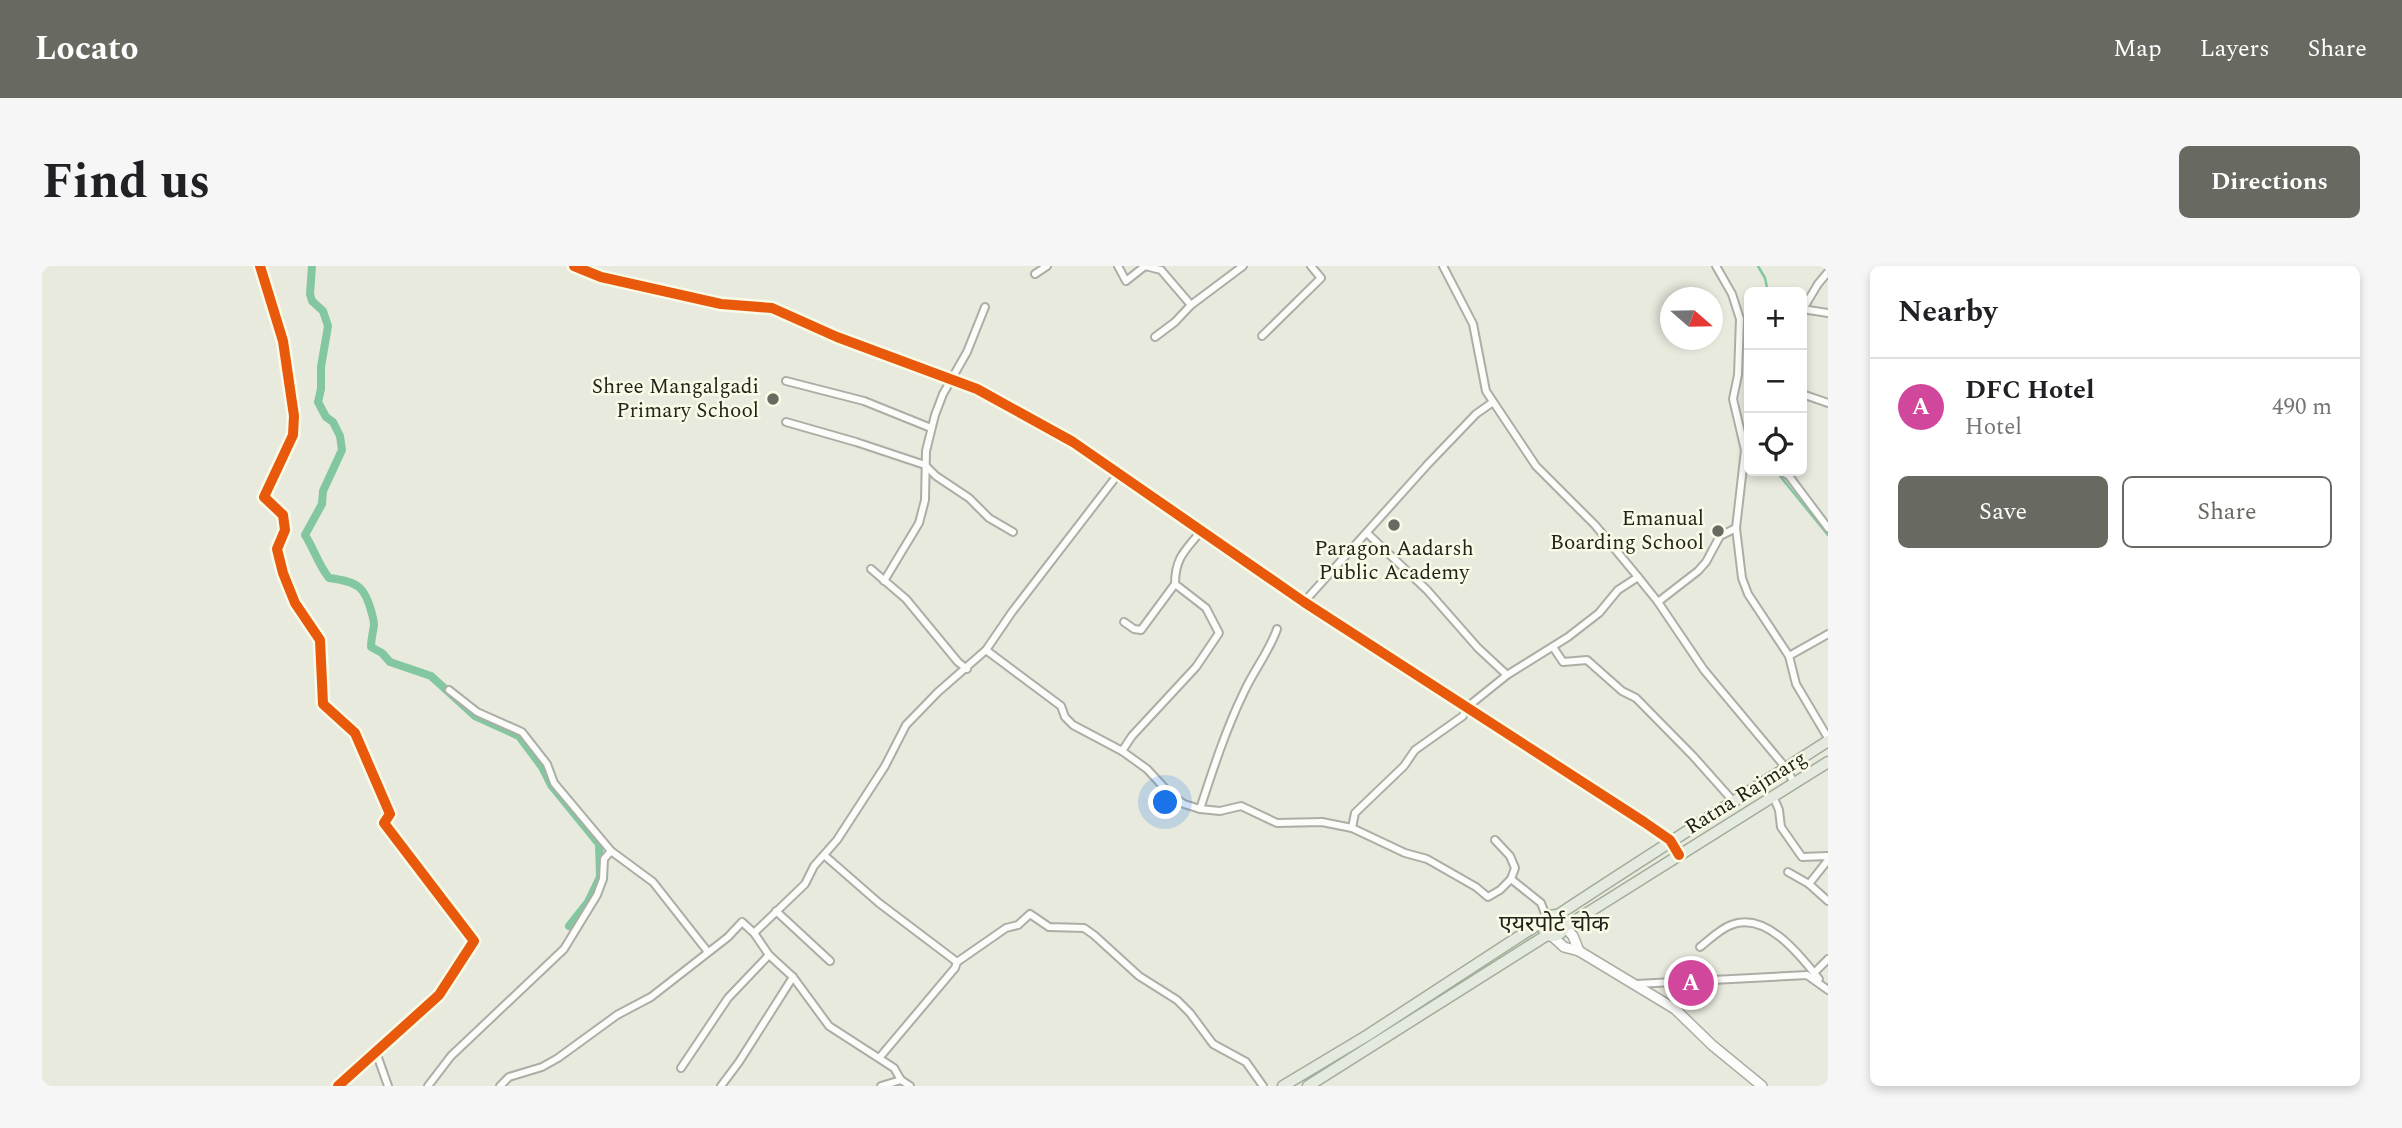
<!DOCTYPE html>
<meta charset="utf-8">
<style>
:root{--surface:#fff;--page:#f6f6f6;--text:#202124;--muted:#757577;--line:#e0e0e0;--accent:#686960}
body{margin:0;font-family:Spectral,"Noto Sans Devanagari",serif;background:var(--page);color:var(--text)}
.controls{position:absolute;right:21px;top:21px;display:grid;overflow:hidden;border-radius:10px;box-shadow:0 4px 10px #0003}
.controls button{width:63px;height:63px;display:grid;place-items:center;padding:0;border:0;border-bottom:2px solid var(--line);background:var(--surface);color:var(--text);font:35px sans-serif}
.compass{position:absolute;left:1618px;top:21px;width:63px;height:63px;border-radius:50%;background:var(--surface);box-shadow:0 4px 10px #0003;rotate:110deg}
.you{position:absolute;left:1124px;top:537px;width:24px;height:24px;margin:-18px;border:5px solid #fff;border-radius:50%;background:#1a73e8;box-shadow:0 0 0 10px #1a73e833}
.badge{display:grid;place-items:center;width:46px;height:46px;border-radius:50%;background:var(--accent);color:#fff;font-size:23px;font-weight:700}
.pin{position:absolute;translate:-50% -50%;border:4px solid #fff;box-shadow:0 2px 7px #0006}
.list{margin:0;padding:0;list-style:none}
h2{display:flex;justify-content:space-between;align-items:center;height:91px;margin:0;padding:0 28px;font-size:30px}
h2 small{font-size:23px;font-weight:400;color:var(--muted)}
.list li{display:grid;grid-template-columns:46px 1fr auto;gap:21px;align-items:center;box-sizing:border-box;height:98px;padding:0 28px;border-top:2px solid var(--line)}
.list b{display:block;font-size:26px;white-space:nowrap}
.list p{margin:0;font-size:23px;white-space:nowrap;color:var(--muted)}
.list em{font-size:23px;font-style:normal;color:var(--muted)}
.actions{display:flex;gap:14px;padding:21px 28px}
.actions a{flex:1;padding:16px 0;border:2px solid var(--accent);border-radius:10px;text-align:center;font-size:24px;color:var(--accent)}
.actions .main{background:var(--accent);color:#fff}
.icon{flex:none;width:38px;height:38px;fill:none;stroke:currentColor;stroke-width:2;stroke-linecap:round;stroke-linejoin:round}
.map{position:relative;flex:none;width:1786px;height:820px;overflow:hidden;border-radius:10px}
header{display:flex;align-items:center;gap:42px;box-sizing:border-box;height:98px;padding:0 35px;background:var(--accent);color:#fff}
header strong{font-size:33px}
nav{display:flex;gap:38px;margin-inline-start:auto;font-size:24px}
.intro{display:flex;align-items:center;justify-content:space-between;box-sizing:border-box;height:168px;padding:0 42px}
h1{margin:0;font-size:49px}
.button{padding:18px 32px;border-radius:10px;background:var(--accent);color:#fff;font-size:24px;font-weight:700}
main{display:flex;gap:42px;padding:0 42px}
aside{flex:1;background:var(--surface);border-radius:10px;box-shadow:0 4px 10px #0003}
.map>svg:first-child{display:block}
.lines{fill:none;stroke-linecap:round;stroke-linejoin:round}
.stream{stroke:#82c7a0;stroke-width:2.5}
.canal{stroke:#82c7a0;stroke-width:8}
.street-casing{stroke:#acaea5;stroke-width:10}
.secondary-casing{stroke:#acaea5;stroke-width:12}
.primary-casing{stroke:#a2ac98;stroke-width:13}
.street{stroke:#fcfcfa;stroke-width:6}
.secondary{stroke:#fcfcfa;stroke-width:9}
.primary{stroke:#e5eae1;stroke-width:10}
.cycleway-casing{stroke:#f9fbe7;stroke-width:15}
.cycleway{stroke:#e8590c;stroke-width:10}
.poi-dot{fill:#686960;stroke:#f9fbe7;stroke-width:2.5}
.labels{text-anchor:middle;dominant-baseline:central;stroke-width:5;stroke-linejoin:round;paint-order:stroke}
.poi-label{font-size:21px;fill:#23231c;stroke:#f9fbe7;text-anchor:end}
.street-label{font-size:21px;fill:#23231c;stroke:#f9fbe7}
.neighbourhood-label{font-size:23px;fill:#23231c;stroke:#f9fbe7}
</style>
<header>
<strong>Locato</strong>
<nav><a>Map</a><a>Layers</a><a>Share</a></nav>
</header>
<div class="intro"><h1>Find us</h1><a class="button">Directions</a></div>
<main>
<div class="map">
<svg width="1786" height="820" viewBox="0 0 1786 820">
<rect width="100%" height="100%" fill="#e8eade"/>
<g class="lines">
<g class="stream">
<polyline points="1716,0 1723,12 1726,26"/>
<polyline points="1738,210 1786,269"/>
</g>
<path class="canal" d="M 270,0 L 268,28 L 270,35 L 281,45 L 286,60 L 279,101 L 279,123 L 276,136 L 284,151 L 291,156 L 298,170 L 300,184 L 281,225 L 280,238 L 263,269 C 272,283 277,300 287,312 C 316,316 323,320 330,348 C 331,352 332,354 332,359 C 331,367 329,373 329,381 L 340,387 L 348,396 L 389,410 L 433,450 L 477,470 L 500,501 L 509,519 L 557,578 L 558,611 L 546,636 L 527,660"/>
<defs>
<g id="street">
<polyline points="218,0 241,75 252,150 251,169 222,231 241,249 243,264 235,283 241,307 253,337 278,374 281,438 313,467 348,548 342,557 432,675 397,729 296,820"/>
<polyline points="1076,0 1084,15 1103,0 1119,4 1149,39"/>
<polyline points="1401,0 1431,58 1444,125 1494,200 1553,259 1596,311 1616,336 1662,404 1744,502 1752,517"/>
<polyline points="1674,0 1690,28 1698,53 1696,109 1691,133 1703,184 1694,262 1700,312 1706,328 1747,390 1754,418 1786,472"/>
<polyline points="993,8 1005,0"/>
<polyline points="1760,43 1786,47"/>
<polyline points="1761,43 1776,18 1786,6"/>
<polyline points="1220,70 1279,12 1269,0"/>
<polyline points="1113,71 1133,56 1149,39 1201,0"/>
<polyline points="744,115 822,135 889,162"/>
<polyline points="1760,128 1786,137"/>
<polyline points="744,156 814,176 883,199 894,210 927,232 947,252 971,266"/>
<polyline points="1739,205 1747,210 1786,262"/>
<polyline points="1325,267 1385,324 1436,382 1465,409"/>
<polyline points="829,303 864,333 916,396 925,403"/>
<polyline points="842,315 877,257 883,234 884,185 893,149 901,128 925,86 943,41"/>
<polyline points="1262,336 1386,198 1434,148 1451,136"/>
<polyline points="1616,336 1656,305 1664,296 1678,270 1694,262"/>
<polyline points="1082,356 1092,363 1099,364 1133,318"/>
<polyline points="1511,381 1521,396 1545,394 1580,425 1594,432 1651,490 1692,536"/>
<polyline points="944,384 1019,440 1023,451 1031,459 1080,485 1105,503 1130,530 1142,538 1158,543 1178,545 1199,540 1235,557 1280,556 1310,562 1363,587 1385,593 1434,621 1446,631 1458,624 1469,613 1499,637 1504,650"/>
<polyline points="1747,390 1786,368"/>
<polyline points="407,424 435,446 480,466 505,498 512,517 569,585 611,616 666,686"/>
<path d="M 1080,485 L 1090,470 L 1154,401 L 1177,367 L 1164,342 L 1133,318 C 1133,291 1144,284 1159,265"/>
<polyline points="1731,530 1737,544 1739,561 1760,591 1785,590 1786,594 1767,618 1786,635"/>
<path d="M 1158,543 C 1171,503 1184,463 1202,426 C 1212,404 1227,386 1235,363"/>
<polyline points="1310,562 1313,547 1362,500 1373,484 1421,450 1424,442 1465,409 1526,371 1557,347 1576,324 1596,311"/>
<polyline points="1453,574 1468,590 1473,602 1469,613"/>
<polyline points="782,589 837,637 915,696 964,662 976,659 988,648 1007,661 1042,662 1052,669 1097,710 1135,734 1148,747 1171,778 1204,796 1221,820"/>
<polyline points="1746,606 1767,618"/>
<polyline points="734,645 788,695"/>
<path d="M 1658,681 C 1667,674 1678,663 1689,659 C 1724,645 1758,689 1777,713"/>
<polyline points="1772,707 1786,693"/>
<polyline points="1594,718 1765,709 1786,724"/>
<polyline points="334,786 346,820"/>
<polyline points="838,791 913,702 915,696"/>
<polyline points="639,802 686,732 727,689"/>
<polyline points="386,820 409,790 522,683 555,629 561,613 562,593 569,585"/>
<polyline points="458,820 467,811 500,801 516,792 575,749 609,731 686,671 700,656 712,667"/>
<polyline points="679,820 697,796 751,711"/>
<polyline points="839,820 859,814"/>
<polyline points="868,820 859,814 852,802 787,760 751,711 727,689 712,667 763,618 772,600 795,574 843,500 864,459 896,426 944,384 970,346 1077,207"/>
</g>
<g id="secondary">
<polyline points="532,0 559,11 679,38 730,42 795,71 935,123 1031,176 1262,336 1602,556 1628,574 1637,589"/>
<polyline points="1523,661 1531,670 1537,685"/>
<polyline points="1510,670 1522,681 1537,685 1633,743 1670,779 1720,820"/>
</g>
<g id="primary">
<path d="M 1516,649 C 1605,590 1696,533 1786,475"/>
<path d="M 1501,655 L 1500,660 L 1505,669 C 1514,672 1518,669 1523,661 L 1786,496"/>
<polyline points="1241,820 1326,769 1501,655 1504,650 1516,649 1521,654 1523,661"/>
<polyline points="1266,820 1505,669"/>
</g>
</defs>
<use href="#street" class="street-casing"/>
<use href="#secondary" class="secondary-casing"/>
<use href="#primary" class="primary-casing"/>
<use href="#street" class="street"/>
<use href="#secondary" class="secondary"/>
<use href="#primary" class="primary"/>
<defs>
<g id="cycleway">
<polyline points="218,0 241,75 252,150 251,169 222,231 241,249 243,264 235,283 241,307 253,337 278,374 281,438 313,467 348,548 342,557 432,675 397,729 296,820"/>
<polyline points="532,0 559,11 679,38 730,42 795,71 935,123 1031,176 1262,336 1602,556 1628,574 1637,589"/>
</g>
</defs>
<use href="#cycleway" class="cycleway-casing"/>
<use href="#cycleway" class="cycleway"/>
</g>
<g class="poi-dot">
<circle cx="731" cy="133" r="7"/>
<circle cx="1352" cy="259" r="7"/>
<circle cx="1676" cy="265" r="7"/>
</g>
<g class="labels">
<g class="poi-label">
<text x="717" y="121">Shree Mangalgadi<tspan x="717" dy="24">Primary School</tspan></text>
<text x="1662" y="253">Emanual<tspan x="1662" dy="24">Boarding School</tspan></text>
<text x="1352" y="283" text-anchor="middle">Paragon Aadarsh<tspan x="1352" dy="24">Public Academy</tspan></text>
</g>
<g class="street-label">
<text transform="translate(1704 527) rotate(-32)">Ratna Rajmarg</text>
</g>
<g class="neighbourhood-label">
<text x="1512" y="658">एयरपोर्ट चोक</text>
</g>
</g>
</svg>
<div class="controls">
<button>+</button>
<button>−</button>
<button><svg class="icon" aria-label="locate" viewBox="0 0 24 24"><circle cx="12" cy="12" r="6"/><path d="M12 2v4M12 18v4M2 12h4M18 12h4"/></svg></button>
</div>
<svg class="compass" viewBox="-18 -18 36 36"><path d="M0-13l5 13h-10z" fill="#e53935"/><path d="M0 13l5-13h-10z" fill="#757577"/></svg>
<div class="you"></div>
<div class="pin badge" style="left:1649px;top:717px;background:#d1479c">A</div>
</div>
<aside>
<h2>Nearby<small></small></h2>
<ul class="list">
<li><span class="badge" style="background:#d1479c">A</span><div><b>DFC Hotel</b><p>Hotel</p></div><em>490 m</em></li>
</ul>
<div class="actions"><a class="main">Save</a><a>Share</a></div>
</aside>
</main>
